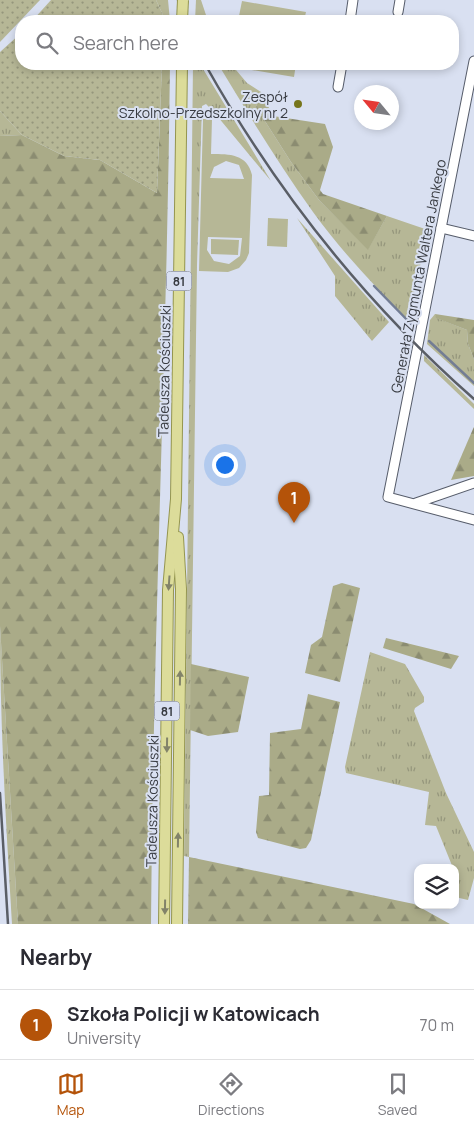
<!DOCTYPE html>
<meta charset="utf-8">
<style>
:root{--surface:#fff;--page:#f7f7f7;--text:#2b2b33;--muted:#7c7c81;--line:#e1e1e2;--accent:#b45309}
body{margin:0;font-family:Manrope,sans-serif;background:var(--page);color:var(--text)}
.controls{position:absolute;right:15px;bottom:15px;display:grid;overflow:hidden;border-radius:10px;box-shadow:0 2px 8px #0003}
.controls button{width:45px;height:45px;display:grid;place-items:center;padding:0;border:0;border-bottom:1px solid var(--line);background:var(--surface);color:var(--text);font:25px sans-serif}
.compass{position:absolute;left:354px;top:85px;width:45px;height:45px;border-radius:50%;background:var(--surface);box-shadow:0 2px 8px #0003;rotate:299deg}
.you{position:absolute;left:224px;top:464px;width:18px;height:18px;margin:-12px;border:4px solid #fff;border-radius:50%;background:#1a73e8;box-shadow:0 0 0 8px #1a73e833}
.badge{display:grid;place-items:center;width:32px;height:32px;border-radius:50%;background:var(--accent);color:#fff;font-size:16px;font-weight:700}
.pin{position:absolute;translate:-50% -41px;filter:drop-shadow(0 1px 2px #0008)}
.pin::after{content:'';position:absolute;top:26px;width:18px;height:15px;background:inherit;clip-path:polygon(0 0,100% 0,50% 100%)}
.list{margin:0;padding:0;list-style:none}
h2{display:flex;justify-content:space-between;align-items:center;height:65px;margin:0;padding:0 20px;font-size:21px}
h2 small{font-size:16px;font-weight:400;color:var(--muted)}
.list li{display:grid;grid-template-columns:32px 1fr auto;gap:15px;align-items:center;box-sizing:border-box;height:70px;padding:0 20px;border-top:1px solid var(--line)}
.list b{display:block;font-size:19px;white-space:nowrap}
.list p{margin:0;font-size:16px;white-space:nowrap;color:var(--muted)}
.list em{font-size:16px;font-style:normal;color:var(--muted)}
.icon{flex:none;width:28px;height:28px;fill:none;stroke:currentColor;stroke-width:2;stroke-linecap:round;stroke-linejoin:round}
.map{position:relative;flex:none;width:474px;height:924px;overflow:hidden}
.search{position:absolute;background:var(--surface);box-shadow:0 2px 8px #0003;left:15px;right:15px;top:15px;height:55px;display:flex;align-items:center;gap:12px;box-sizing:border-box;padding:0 18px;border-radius:20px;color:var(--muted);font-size:19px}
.sheet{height:135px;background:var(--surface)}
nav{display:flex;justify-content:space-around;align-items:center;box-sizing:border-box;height:70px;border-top:1px solid var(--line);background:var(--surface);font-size:14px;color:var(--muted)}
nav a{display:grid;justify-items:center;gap:2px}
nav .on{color:var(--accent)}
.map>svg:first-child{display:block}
.grass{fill:url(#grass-tufts)}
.forest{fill:url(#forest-firs)}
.park{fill:#b6b796;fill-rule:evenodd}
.garden{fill:url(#garden-dots)}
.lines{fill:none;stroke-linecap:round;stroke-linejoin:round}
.stream{stroke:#737d94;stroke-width:2.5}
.minor-casing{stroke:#565c6a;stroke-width:11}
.major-casing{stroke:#94954f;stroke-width:12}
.minor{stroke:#fff;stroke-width:9}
.major{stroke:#dcdc9a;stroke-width:10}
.rail{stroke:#5a5e66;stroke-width:2.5}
.major-bridge-casing{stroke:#94954f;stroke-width:12;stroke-linecap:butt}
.major-bridge{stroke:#dcdc9a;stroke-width:10}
.oneway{fill:#828369}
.poi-dot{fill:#76751b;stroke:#d9e0f1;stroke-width:2}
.labels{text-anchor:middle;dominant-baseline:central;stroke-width:4;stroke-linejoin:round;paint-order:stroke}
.shield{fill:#d9e0f1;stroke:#686c76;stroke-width:1}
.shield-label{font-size:12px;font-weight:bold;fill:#383b41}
.poi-label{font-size:14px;fill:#383b41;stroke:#d9e0f1;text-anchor:end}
.street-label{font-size:14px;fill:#383b41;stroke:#d9e0f1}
</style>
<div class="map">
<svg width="474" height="924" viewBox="0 0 474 924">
<defs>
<pattern id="grass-tufts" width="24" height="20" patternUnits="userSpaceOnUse" patternTransform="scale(1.25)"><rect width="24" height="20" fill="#b6b796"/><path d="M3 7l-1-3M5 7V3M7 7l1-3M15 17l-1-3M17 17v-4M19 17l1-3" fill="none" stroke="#95967c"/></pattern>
<pattern id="forest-firs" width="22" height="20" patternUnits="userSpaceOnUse" patternTransform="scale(1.25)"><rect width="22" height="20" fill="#aaab88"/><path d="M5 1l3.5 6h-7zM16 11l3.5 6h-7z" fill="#8b8c71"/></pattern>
<pattern id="garden-dots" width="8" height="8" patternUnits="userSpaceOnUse" patternTransform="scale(1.25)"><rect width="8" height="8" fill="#b6b796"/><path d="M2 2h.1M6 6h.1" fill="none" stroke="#95967c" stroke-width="1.8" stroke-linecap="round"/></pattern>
</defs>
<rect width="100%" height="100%" fill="#d9e0f1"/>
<g class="grass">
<polygon points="156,0 168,0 170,21 163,15"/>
<polygon points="196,0 201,0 208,21 195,21"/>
<polygon points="193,64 200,64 271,181 213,111 206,104 202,106 197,265 189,857 184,856"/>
<path d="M 218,64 L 231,64 L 247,83 L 261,92 L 256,107 L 291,162 L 319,200 L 368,249 L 387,216 L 428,230 L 408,321 C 375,286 341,251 313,212 C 279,164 248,114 218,64 Z"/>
<polygon points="0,111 22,135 0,136"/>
<polygon points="297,218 389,322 372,341 335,296 335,276"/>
<polygon points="435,314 437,318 467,330 468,344 474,359 474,386 427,344 430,320"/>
<polygon points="424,355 474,404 474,409 424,361"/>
<path d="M 0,626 L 18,924 L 12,924 C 6,825 0,726 0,626 Z"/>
<polygon points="370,652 405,664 424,697 424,702 415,708 414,711 446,793 474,852 474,878 468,900 455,897 458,879 455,868 453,868 436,826 425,825 429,792 346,773 345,767"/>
</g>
<g class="forest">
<path d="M 162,64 L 170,64 C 167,351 153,637 151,924 L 18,924 L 0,626 L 0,136 L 22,135 L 64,156 L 100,160 L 157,193 Z"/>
<polygon points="261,92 273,116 325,124 333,147 320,190 323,194 387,216 368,250 319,200 291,162 256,107"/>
<polygon points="435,314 474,320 474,359 468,344 467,330 436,318"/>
<polygon points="474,427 474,476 451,480 473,429"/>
<polygon points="342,583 360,588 340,682 305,673 311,645 322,637 333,586"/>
<polygon points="386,638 459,656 451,669 383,648"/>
<polygon points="191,664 249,677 238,732 208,736 190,730"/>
<polygon points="308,694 340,702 311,840 306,848 300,849 258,838 256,832 259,796 269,795 270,733 301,729"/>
<polygon points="189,857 414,904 450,924 188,924"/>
</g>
<g class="park">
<polygon points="242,1 306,12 304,21 238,21"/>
<polygon points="241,64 296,64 294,77 240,68"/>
<path d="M 203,119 L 212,119 L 211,154 C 230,154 247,154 252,175 L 249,253 L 246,260 L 239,268 L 228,272 L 199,271 ZM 226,161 L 239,165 L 244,179 L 210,178 L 214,167 ZM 208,237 L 242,238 L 240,256 L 229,264 L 214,261 L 207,250 Z"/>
<polygon points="268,218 288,219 287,247 267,246"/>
<polygon points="211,239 239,240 238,255 211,254"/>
</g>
<g class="garden">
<polygon points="0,0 40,0 0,42"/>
<polygon points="51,0 156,0 163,15 163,21 32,21"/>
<polygon points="21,33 21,64 162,64 157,193 100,160 64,156 22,135 0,111 0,52"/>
</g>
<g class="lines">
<g class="stream">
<polyline points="374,286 415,328"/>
<polyline points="429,341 474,383"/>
</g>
<defs>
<g id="minor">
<polyline points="398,12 400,0"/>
<polyline points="350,21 353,0"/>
<polyline points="474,61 388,497 474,520"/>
<polyline points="338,87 342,64"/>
<polyline points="441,228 474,236"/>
<polyline points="416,503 474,483"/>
</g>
<g id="major">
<polyline points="164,924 168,590 176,499 182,64"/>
<polyline points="177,924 181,589 178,537"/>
</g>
</defs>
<use href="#minor" class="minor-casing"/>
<use href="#major" class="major-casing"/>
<use href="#minor" class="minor"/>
<use href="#major" class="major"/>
<g class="rail">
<polyline points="178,0 189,21"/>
<path d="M 205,64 C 275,189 366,304 474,399"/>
<polyline points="0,793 8,924"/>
</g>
<defs>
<polyline id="major-bridge" points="182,21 183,0"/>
</defs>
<use href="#major-bridge" class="major-bridge-casing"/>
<use href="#major-bridge" class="major-bridge"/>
</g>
<defs><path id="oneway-solid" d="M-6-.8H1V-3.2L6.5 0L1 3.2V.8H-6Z" transform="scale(1.25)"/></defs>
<g class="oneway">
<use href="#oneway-solid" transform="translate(169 583) rotate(94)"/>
<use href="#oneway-solid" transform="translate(180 678) rotate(-89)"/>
<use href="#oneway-solid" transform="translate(167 745) rotate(91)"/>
<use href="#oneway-solid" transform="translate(178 840) rotate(-89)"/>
<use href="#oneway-solid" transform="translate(165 907) rotate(91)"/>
</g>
<circle class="poi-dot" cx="298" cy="104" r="5"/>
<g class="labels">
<g class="shield">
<rect x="166.5" y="271.5" width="25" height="19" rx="4"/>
<rect x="154.5" y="701.5" width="25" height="19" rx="4"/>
</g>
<g class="shield-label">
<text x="179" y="281">81</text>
<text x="167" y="711">81</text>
</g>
<g class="poi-label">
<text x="288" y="96">Zespół<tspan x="288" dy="16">Szkolno-Przedszkolny nr 2</tspan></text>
</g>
<g class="street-label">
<text transform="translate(418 276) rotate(-79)">Generała Zygmunta Waltera Jankego</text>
<text transform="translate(164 371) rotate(-89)">Tadeusza Kościuszki</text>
<text transform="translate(152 801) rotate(-89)">Tadeusza Kościuszki</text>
</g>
</g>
</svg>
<div class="controls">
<button><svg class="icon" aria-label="layers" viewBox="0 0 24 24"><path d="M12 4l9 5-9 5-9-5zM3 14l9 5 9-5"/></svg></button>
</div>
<svg class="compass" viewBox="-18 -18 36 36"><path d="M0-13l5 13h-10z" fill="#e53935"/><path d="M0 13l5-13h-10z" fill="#7c7c81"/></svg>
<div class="you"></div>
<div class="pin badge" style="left:294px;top:523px">1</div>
<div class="search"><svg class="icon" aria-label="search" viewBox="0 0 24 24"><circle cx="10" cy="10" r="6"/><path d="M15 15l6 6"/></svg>Search here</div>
</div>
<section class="sheet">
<h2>Nearby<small></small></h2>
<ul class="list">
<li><span class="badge">1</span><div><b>Szkoła Policji w Katowicach</b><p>University</p></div><em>70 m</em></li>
</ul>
</section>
<nav>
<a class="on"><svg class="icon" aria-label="map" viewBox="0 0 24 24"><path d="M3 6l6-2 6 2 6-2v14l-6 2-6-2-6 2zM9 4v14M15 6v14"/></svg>Map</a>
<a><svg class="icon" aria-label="directions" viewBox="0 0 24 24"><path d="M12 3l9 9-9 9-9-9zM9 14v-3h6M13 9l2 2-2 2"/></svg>Directions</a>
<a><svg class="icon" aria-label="saved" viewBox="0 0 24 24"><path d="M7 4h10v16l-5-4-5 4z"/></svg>Saved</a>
</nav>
